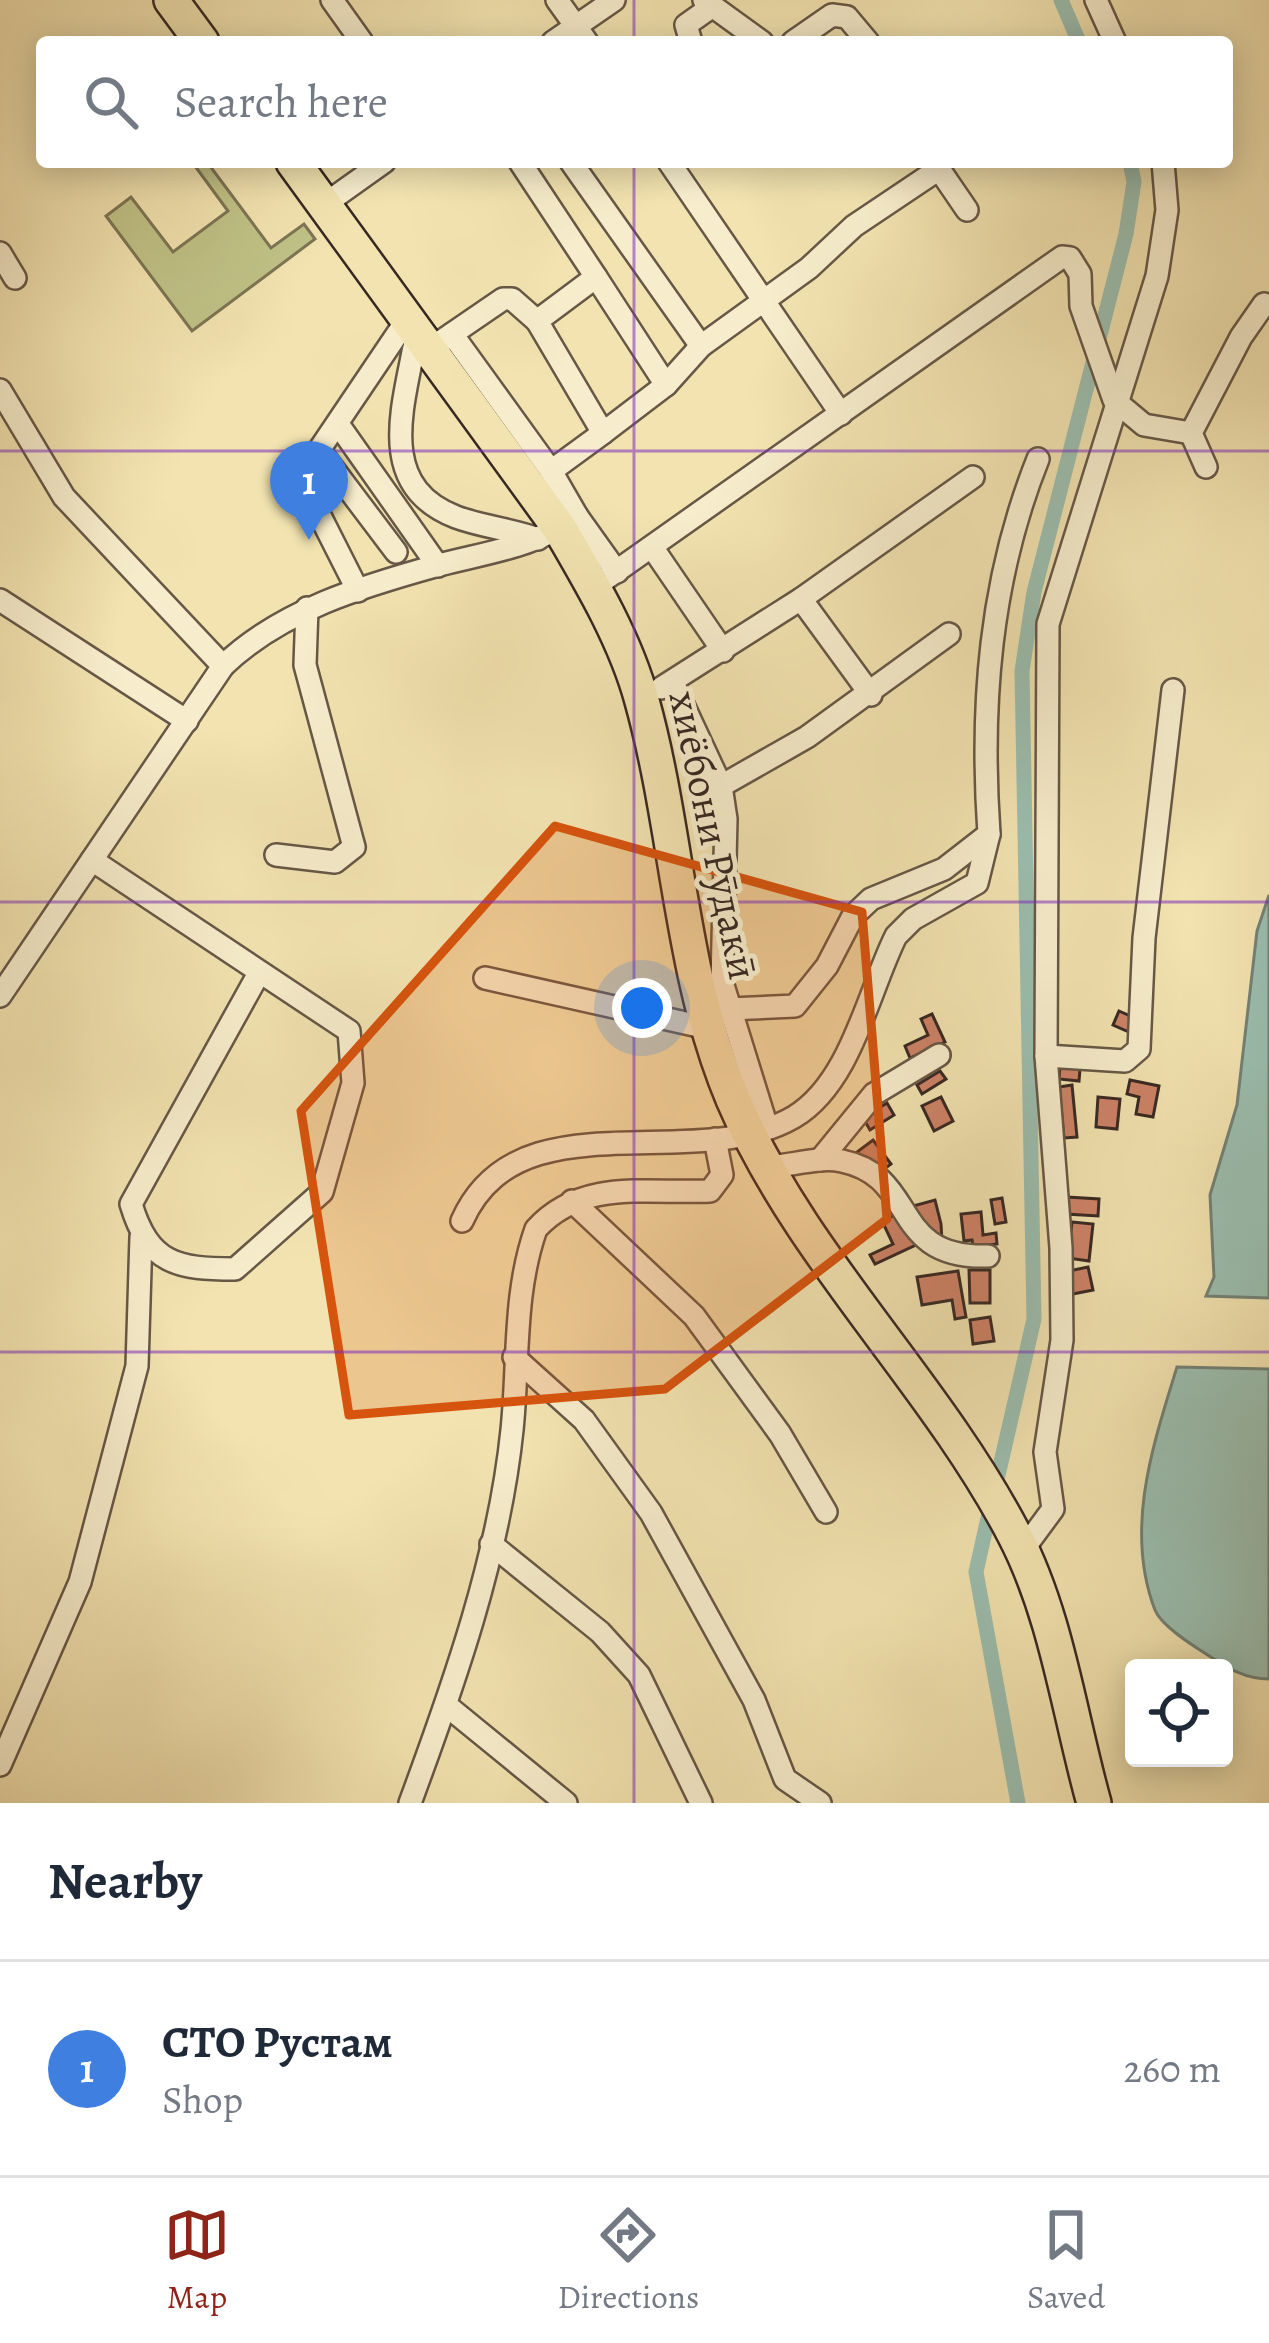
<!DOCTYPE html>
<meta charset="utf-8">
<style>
:root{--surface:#fff;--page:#f6f6f7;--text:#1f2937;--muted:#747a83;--line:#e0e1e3;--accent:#8f2418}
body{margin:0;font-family:Alegreya,serif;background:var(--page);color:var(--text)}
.controls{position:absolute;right:36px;bottom:36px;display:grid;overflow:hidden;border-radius:12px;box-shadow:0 6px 30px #0003}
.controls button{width:108px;height:108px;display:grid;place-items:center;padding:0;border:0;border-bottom:3px solid var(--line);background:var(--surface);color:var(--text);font:60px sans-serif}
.you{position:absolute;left:642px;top:1008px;width:42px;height:42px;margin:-30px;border:9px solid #fff;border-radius:50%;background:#1a73e8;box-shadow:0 0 0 18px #1a73e833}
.badge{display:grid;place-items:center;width:78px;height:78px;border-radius:50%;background:var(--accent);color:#fff;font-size:39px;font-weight:700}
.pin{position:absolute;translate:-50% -99px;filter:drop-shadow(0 3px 6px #0008)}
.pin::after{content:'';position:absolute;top:63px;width:42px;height:36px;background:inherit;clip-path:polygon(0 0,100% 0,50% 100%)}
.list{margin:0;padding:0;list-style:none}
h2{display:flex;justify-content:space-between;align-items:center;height:156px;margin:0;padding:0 48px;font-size:51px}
h2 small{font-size:39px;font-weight:400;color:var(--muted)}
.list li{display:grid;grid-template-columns:78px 1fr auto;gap:36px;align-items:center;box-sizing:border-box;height:216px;padding:0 48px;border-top:3px solid var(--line)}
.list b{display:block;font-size:45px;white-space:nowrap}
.list p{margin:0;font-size:39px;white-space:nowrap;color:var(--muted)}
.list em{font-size:39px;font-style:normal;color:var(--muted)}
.icon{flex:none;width:66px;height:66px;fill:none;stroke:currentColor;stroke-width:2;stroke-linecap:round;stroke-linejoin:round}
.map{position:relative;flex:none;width:1269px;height:1803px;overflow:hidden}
.search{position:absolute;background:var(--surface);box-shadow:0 6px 30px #0003;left:36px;right:36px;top:36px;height:132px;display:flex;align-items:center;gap:30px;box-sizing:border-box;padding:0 42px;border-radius:12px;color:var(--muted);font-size:45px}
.sheet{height:372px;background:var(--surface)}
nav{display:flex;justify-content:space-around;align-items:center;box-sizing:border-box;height:168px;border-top:3px solid var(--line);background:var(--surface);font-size:33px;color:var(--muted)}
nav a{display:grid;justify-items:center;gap:6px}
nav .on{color:var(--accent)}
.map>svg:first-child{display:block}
.green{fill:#c0c287;stroke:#7c7554;stroke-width:3}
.water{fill:#9bbeaf;stroke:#738277;stroke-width:3}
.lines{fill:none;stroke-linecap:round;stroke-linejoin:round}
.canal{stroke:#9bbeaf;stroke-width:15}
.building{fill:#cd8267;stroke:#372822;stroke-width:3}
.minor-casing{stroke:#665746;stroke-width:26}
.highway-casing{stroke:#372822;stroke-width:38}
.minor{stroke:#f7edcc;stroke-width:21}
.highway{stroke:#f2e3b0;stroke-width:33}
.marked{fill:#d6540e;fill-opacity:0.2;stroke:#d6540e;stroke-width:9;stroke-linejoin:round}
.grid{fill:none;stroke:#7b2cbf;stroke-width:3;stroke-opacity:0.55}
.labels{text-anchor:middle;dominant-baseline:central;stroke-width:10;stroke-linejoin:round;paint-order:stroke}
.street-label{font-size:42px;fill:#372822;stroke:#f7edcc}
</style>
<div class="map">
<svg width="1269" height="1803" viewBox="0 0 1269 1803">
<rect width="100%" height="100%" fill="#f2e3b0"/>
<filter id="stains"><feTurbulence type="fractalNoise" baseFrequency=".00167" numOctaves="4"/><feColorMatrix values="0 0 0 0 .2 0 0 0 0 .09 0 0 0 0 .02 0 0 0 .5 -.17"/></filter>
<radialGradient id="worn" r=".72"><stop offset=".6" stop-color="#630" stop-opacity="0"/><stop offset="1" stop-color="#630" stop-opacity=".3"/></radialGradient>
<polygon class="green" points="192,162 207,162 271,248 304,224 315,239 192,331 106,216 131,197 173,252 228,211"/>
<g class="water">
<polygon points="1269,895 1269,1298 1206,1296 1214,1277 1210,1195 1237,1105 1257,931"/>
<path d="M 1177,1367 L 1269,1369 L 1269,1679 C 1242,1679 1225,1666 1203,1652 C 1189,1643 1161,1625 1155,1610 C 1124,1529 1153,1445 1177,1367 Z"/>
</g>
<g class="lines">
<g class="canal">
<polyline points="1061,0 1079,42"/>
<polyline points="996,1484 1034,1319 1022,671 1034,592 1126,234 1134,182 1130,162"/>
<polyline points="992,1500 976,1572 1018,1803"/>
</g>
</g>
<g class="building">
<polygon points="1119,1011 1135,1018 1129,1032 1113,1025"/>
<polygon points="932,1014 945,1042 910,1058 905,1046 928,1035 921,1019"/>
<polygon points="1060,1067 1080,1069 1079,1081 1059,1079"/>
<polygon points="940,1071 946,1079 922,1094 917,1085"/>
<polygon points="1130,1080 1159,1086 1153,1117 1136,1114 1139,1097 1127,1094"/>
<polygon points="1072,1085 1077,1137 1064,1138 1059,1087"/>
<polygon points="941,1097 953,1121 934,1131 922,1106"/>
<polygon points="1098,1097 1120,1099 1117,1129 1096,1127"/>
<polygon points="887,1103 894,1115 870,1130 863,1118"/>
<polygon points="873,1140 891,1164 875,1176 857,1152"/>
<polygon points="1067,1197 1099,1199 1098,1216 1066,1214"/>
<polygon points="1002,1198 1006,1222 995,1224 991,1200"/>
<polygon points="935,1200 941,1224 942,1242 920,1230 913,1206"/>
<polygon points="902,1212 918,1244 875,1264 870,1255 893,1244 882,1221"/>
<polygon points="981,1212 983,1235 996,1233 997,1244 973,1247 972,1240 964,1241 961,1214"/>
<polygon points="1072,1222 1093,1224 1089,1261 1068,1258"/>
<polygon points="1088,1267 1093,1290 1073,1294 1069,1271"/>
<polygon points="969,1270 990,1270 990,1303 970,1303"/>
<polygon points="958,1271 966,1317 955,1319 952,1300 922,1305 917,1277"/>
<polygon points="990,1317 994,1341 973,1344 970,1320"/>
</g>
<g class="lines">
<defs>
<g id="minor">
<polyline points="332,0 362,42"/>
<polyline points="557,0 587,42"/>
<polyline points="704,0 762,42"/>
<polyline points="1096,0 1115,42"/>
<polyline points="553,42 614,0"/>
<polyline points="691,42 686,25 710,8"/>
<polyline points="793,42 832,15 847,17 868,42"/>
<polyline points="571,162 701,346"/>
<polyline points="669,162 841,414"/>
<polyline points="939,169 967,210"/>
<polyline points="325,204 384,162"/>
<polyline points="0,253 15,278"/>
<polyline points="596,277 666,385"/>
<polyline points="452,334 551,471"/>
<path d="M 416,336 C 405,402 373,485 456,517 C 483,527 511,529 538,539"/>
<polyline points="427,351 503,299 512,299 537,321 596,277 520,162"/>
<polyline points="0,390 64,497 223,666"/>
<polyline points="338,424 438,566"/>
<polyline points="603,433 666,385 701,346 809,268 854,226 939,169 935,162"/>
<polyline points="319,450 310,496 358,591"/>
<polyline points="1206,467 1191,433 1241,337 1264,304"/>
<polyline points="577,516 617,572"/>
<polyline points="652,547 723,651"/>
<polyline points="396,552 319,450 406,321"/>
<polyline points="594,587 1062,257 1070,258 1080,274 1081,306 1114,400 1144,425 1191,433"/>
<polyline points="801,599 871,695"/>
<polyline points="0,600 187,721"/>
<polyline points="673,683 721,786 726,819 722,982 767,1127"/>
<polyline points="661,688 801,599 973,477"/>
<polyline points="721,786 807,737 949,634"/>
<polyline points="276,855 335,862 354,847 305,665 307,608"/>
<path d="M 92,860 L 349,1031 L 353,1083 L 322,1192 L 235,1269 C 177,1269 149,1264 131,1204 L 259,973"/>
<polyline points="485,978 712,1029"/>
<path d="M 0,996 L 223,666 C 281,610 363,586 439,565 C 488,552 536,547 577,516 L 551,471 L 603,433 L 537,321"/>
<path d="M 706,1010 L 795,1006 L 827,966 L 853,916 L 871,899 L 944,869 L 989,834 C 980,705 990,579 1038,459"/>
<polyline points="1046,1056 1125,1061 1139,1049 1144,938 1173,690"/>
<polyline points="820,1160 874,1094 939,1055"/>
<path d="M 768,1167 C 791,1166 819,1156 842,1161 C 920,1177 888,1259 988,1256"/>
<polyline points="572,1201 694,1316 780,1434 826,1512"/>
<path d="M 462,1221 C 518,1094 693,1176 794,1117 C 851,1083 868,992 896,936 L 913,919 L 977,883 L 989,834"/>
<polyline points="514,1357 584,1420 651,1513 754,1700 785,1779 820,1803"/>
<polyline points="491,1544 600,1632 639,1675 701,1803"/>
<polyline points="1022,1551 1053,1509 1045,1452 1062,1340 1061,1248 1046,1056 1048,624 1157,276 1167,210 1163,162"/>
<polyline points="446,1705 566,1803"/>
<polyline points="0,1765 80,1582 137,1366 141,1237"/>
<path d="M 410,1803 C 454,1684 499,1557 512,1430 C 519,1363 513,1294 536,1229 C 583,1178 648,1194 710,1191 L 722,1175 L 715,1139"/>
</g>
<g id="highway">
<polyline points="171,0 202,42"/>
<path d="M 293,162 L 560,529 C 591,582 626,641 642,701 C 678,830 680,974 733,1099 C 801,1258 934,1381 1014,1534 C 1057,1616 1069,1714 1094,1803"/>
</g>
</defs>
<use href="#minor" class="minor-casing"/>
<use href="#highway" class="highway-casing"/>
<use href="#minor" class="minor"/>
<use href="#highway" class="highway"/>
</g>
<path class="marked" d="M 555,826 L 862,912 L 887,1219 L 665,1389 L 349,1415 L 301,1111 Z"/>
<path class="grid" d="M 634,0 L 634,42M 634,162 L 634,1803M 0,451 L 1269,451M 0,902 L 1269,902M 0,1352 L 1269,1352"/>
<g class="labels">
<g class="street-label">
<text transform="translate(714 835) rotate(78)">хиёбони Рӯдакӣ</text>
</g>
</g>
<rect width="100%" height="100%" filter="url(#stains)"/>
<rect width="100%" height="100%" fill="url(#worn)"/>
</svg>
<div class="controls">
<button><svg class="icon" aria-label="locate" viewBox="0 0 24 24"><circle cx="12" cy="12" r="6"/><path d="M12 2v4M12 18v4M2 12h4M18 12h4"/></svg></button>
</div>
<div class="you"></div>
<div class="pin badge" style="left:309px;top:540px;background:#3f7fe0">1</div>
<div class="search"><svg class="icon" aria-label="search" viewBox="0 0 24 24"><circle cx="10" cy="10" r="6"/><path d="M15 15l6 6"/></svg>Search here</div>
</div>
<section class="sheet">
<h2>Nearby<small></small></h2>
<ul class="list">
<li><span class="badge" style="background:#3f7fe0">1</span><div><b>СТО Рустам</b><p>Shop</p></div><em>260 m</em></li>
</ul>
</section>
<nav>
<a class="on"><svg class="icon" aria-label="map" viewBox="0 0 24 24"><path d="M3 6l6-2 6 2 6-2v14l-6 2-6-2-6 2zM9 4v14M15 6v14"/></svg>Map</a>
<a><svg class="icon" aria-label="directions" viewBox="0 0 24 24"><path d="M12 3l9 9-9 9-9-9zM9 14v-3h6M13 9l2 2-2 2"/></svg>Directions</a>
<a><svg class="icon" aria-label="saved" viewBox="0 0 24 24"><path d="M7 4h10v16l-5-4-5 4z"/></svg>Saved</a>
</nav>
